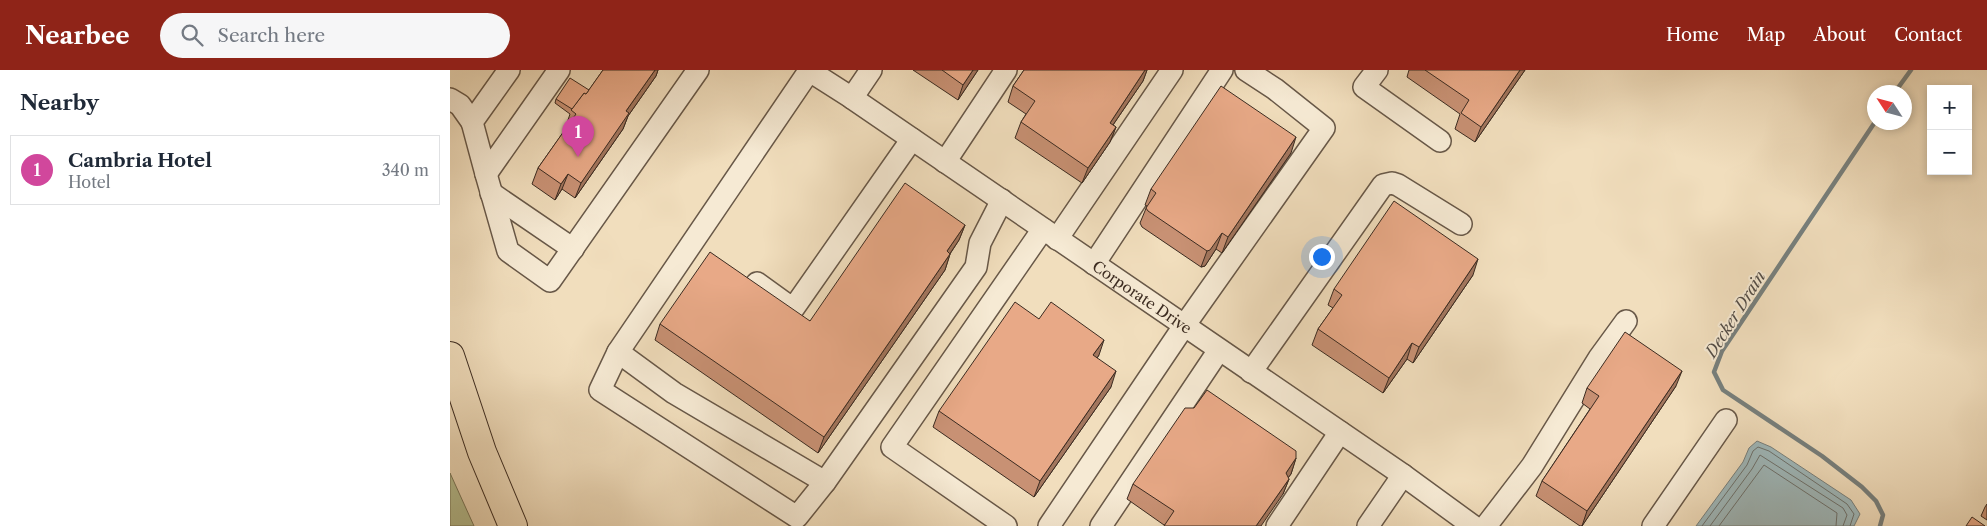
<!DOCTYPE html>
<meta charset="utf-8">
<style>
:root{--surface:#fff;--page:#f6f6f7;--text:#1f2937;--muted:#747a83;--line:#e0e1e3;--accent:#8f2418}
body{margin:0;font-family:"Libre Caslon Text",serif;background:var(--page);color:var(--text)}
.controls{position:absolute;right:15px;top:15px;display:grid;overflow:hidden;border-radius:0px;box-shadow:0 2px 8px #0003}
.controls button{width:45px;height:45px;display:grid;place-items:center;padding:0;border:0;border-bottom:1px solid var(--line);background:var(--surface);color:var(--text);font:25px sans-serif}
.compass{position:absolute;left:1417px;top:15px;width:45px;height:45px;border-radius:50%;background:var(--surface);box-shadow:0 2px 8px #0003;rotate:306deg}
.you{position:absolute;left:871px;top:186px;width:18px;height:18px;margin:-12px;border:4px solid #fff;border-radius:50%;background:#1a73e8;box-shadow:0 0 0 8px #1a73e833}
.badge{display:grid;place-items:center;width:32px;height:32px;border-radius:50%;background:var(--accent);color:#fff;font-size:16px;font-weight:700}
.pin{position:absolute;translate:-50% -41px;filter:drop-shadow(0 1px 2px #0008)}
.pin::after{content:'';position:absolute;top:26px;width:18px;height:15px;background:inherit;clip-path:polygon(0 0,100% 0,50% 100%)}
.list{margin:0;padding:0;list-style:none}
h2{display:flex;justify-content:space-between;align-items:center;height:65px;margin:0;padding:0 20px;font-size:21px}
h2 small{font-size:16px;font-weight:400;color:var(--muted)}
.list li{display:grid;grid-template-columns:32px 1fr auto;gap:15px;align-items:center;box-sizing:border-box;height:70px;margin:0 10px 10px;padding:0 10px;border:1px solid var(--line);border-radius:0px}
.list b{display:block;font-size:19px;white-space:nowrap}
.list p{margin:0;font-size:16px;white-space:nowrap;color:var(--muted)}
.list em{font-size:16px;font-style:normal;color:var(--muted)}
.icon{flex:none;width:28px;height:28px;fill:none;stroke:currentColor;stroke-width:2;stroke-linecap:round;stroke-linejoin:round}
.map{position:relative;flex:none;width:1537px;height:456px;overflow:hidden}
header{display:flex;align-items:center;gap:30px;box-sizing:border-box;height:70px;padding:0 25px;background:var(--accent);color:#fff}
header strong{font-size:24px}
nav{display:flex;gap:28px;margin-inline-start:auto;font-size:18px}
.search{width:350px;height:45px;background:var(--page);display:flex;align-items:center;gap:12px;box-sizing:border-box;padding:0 18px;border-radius:28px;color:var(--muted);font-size:19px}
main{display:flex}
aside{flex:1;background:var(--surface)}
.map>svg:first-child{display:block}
.green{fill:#b7c294;stroke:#79765a}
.water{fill:#9fb9bc;stroke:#77807e}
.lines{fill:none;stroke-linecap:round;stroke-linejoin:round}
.shore{stroke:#6d726e;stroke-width:1}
.stream{stroke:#77807e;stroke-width:4.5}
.minor-casing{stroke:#685848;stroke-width:24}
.highway-casing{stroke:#3b2b21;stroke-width:30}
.minor{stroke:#f6ead4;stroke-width:21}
.highway{stroke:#f1debd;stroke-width:28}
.wall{fill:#c89174;stroke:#3b2b21}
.shaded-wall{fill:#a2765e;stroke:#3b2b21}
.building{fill:#e8a987;stroke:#3b2b21}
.labels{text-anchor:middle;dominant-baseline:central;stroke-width:4;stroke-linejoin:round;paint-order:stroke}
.street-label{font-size:15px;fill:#3b2b21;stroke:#f6ead4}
.water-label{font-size:16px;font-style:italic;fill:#544e48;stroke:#f6ead4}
</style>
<header>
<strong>Nearbee</strong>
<div class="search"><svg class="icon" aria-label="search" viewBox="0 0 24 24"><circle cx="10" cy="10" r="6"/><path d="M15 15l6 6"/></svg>Search here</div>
<nav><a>Home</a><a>Map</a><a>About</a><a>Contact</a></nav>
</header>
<main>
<aside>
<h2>Nearby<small></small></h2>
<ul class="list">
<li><span class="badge" style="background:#d1479c">1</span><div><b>Cambria Hotel</b><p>Hotel</p></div><em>340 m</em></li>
</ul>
</aside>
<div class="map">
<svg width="1537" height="456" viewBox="0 0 1537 456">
<rect width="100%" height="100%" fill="#f1debd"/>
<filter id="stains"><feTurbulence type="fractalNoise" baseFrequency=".004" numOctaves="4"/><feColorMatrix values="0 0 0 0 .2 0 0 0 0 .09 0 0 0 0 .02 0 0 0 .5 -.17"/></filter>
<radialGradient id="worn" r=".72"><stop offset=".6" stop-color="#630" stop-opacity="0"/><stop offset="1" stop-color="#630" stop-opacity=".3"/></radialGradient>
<polygon class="green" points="0,403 24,456 0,456"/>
<polygon class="water" points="1307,371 1321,377 1401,430 1410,444 1404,456 1246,456 1293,392 1299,378"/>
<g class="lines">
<g class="shore">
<polyline points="1252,456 1297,395 1303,381 1308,377 1319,381 1397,434 1404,444 1400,456"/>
<polyline points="1260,456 1302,399 1310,385 1393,438 1397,445 1393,456"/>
<polyline points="1269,456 1314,395 1387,443 1386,456"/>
</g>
<g class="stream">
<polyline points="1445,22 1461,0"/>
<polyline points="1425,52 1272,281 1264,302 1273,320 1372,386 1412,417 1426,431 1433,445 1430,456"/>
</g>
<defs>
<g id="minor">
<polyline points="59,0 22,52 36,104 109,0"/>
<path id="s1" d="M 358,0 L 402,28 L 953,405 L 1023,456"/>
<polyline points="927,0 914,17 990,71"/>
<polyline points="359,1 168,282 150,320 347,447 375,412"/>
<polyline points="402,28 421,0"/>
<polyline points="0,29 10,35 22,52"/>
<polyline points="495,92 556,0"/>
<polyline points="36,104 58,181 100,211 248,0"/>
<polyline points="41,123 123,179"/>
<polyline points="607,169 722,0"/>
<polyline points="644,194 772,0"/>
<polyline points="307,213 343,239 462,69"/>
<polyline points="168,282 224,323 375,412 526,197 530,173 552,130"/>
<polyline points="801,302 933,115 942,113 948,115 1011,154"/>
<polyline points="556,456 442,377 593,159"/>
<polyline points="599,456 734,256 874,58 825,19 796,0"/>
<polyline points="651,456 769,280"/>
<polyline points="827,456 890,362"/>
<polyline points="918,456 953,405"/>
<polyline points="1036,456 1082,396 1149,288 1176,251"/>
<polyline points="1203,456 1276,350"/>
</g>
<polyline id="highway" points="0,286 32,382 63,456"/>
</defs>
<use href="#minor" class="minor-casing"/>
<use href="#highway" class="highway-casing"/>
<use href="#minor" class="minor"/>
<use href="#highway" class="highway"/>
</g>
<g class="wall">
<polygon points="153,0 208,0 206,6 178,46 173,59 125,128 112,119 105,130 82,114 88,98 117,57 116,56 120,44 105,33 106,29 139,20"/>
<polygon points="463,0 528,0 508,30"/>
<polygon points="574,0 697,0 693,11 663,55 666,57 660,72 632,113 565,68 571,52 576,44 558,32 563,16"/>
<polygon points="959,0 1075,0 1025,72 1005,59 1010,44 957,7"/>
<polygon points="841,83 772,183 766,179 755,196 751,197 692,157 690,153 697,136 695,135 701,119"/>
<polygon points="515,155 509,170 500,184 495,200 368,383 205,270 210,254 360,251"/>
<polygon points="1023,205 963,293 957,289 933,323 862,275 868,259 883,238 878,235 884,219"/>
<polygon points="589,249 649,285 647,288 661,317 584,427 483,357 489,341"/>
<polygon points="1226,316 1132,456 1130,456 1086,426 1092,411 1140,339 1132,333 1137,318"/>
<polygon points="846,388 841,404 838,408 839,409 833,424 714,455 677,429 683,414"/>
<polygon points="1537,434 1537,450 1531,446 1535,437"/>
</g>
<g class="shaded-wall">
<polygon points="205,0 208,0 206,6 178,46 173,59 125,128 131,113 176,41"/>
<polygon points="523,0 528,0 508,30 513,15"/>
<polygon points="695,0 697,0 693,11 654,68 660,53"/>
<polygon points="1070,0 1075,0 1025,72 1031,57"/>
<polygon points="666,57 660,72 632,113 638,98"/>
<polygon points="846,67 841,83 772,183 778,167"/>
<polygon points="118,104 112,119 105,130 111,114"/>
<polygon points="515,155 509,170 491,197 497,181"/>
<polygon points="772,163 766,179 755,196 751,197 757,181"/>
<polygon points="500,184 495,200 368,383 374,367"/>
<polygon points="1028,189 1023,205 963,293 969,277"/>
<polygon points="654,270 649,285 638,301 643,285"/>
<polygon points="962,273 957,289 933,323 939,308"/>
<polygon points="666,301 661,317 584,427 590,411"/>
<polygon points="1232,301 1226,316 1132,456 1137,441"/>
<polygon points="846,388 841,404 830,418 836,403"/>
<polygon points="839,409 833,424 811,456 806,456"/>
</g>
<g class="building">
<polygon points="153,0 205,0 176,41 179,43 131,113 118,104 111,114 88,98 126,44 121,40 134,23 136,24"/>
<polygon points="492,0 523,0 513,15"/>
<polygon points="574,0 695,0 660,53 666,57 638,98 571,52 585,31 563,16"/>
<polygon points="975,0 1070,0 1031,57 1011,43 1019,30"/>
<polygon points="120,8 139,20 136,24 134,23 122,39 106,29"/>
<polygon points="771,16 846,67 778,167 772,163 760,180 757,181 698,141 696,138 706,123 701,119"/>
<polygon points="455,113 515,155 497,181 500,184 374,367 210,254 260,182 360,251"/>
<polygon points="944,131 1028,189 969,277 962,273 939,308 868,259 892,225 884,219"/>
<polygon points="565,232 589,249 601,232 654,270 643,285 666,301 590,411 489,341"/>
<polygon points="1175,262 1232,301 1137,441 1092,411 1149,326 1137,318"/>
<polygon points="757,320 846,381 846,388 836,403 839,409 806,456 714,456 724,441 683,414 735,338 744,338"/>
<polygon points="1522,447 1535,456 1516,456"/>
</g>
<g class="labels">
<g class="street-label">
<text stroke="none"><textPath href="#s1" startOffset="404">Corporate Drive</textPath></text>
</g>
<g class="water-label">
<text transform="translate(1285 244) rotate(-58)">Decker Drain</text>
</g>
</g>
<rect width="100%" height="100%" filter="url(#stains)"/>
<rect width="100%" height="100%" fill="url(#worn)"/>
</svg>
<div class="controls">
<button>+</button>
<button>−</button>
</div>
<svg class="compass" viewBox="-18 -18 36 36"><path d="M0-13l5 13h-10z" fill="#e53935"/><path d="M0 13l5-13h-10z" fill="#747a83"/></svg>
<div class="you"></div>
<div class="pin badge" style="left:128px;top:87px;background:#d1479c">1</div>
</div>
</main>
